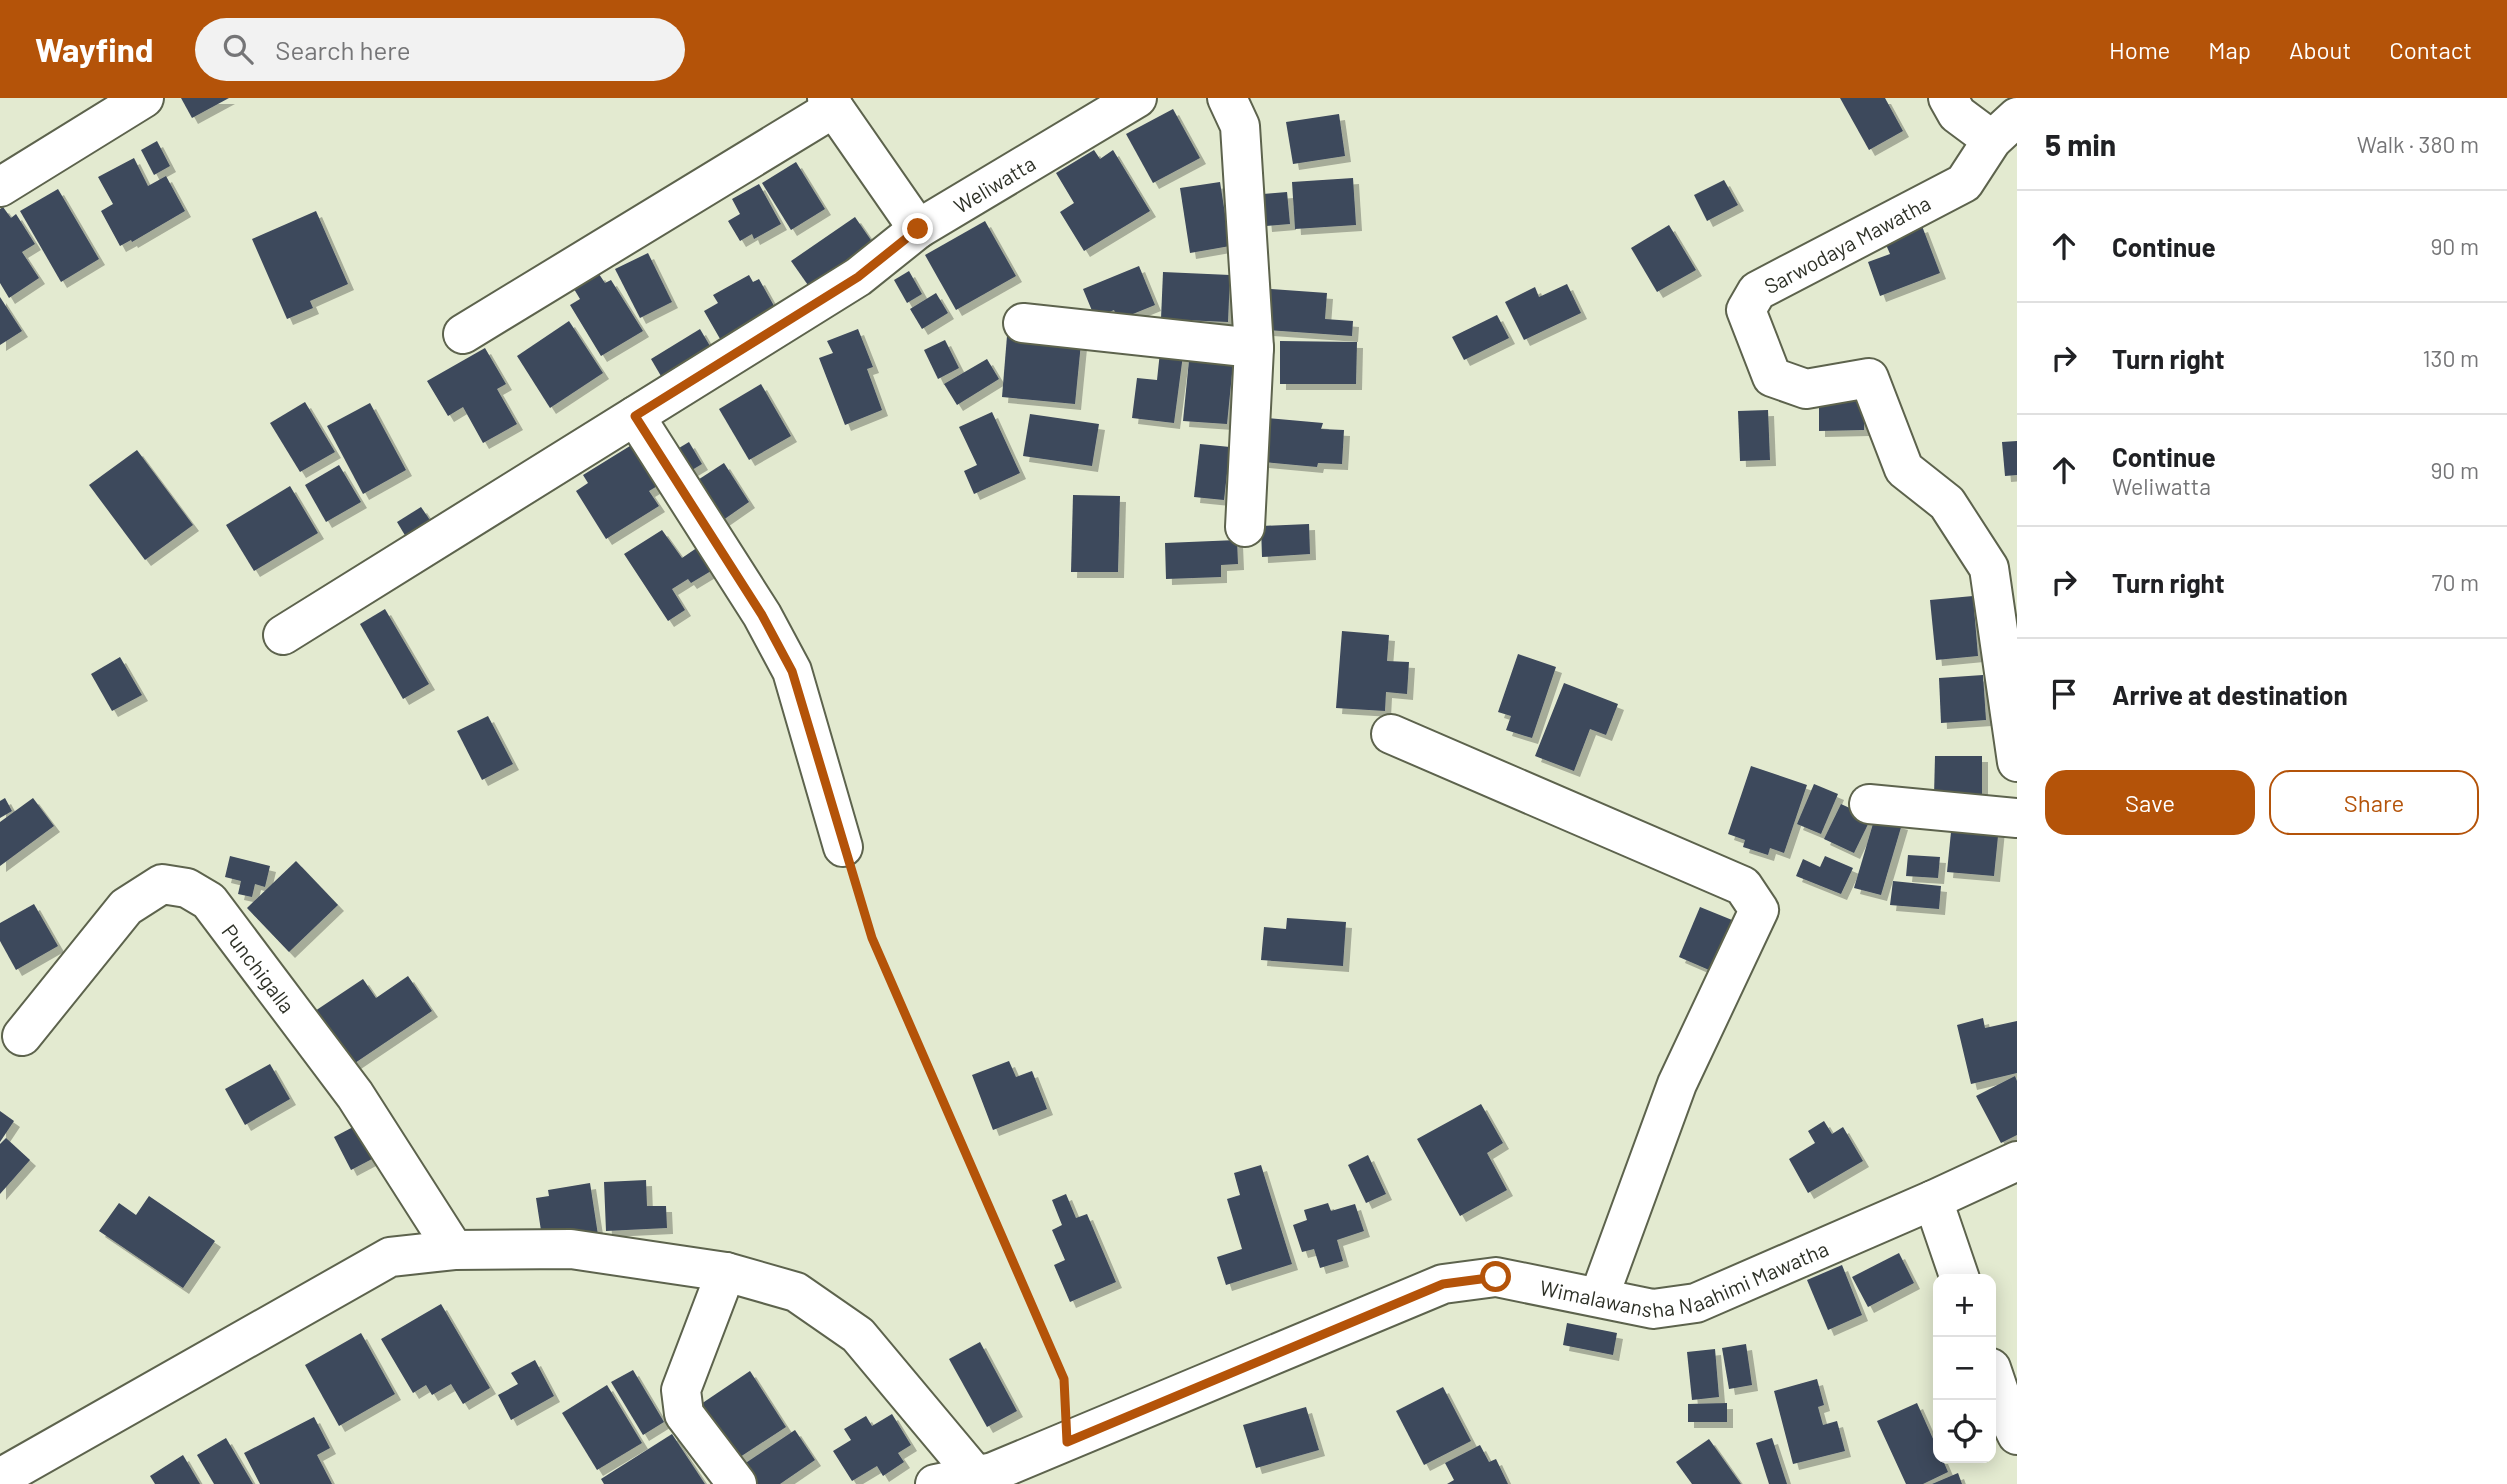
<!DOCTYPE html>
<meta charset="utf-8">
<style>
:root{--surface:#fff;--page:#f2f2f2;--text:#202124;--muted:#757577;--line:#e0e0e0;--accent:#b45309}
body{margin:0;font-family:Barlow,sans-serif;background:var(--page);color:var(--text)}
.controls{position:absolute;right:21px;bottom:21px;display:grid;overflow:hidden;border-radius:14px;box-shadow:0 4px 18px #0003}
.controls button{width:63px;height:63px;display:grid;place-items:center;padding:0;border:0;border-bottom:2px solid var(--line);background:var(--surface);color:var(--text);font:35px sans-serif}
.stop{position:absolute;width:21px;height:21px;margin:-16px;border:5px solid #b45309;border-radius:50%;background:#fff}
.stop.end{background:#b45309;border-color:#fff;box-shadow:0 2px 7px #0008}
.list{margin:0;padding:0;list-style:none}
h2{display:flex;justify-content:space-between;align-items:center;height:91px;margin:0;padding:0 28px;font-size:30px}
h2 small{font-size:23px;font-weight:400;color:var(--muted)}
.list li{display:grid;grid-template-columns:46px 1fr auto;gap:21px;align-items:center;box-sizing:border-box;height:112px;padding:0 28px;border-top:2px solid var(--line)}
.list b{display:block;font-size:26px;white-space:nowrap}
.list p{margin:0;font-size:23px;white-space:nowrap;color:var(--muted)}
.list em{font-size:23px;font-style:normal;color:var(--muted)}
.actions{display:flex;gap:14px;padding:21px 28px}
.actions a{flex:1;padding:16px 0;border:2px solid var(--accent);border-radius:21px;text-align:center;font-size:24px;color:var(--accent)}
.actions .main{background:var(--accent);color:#fff}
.icon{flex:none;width:38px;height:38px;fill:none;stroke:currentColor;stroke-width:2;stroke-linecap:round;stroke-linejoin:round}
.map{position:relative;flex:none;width:2017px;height:1386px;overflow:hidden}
header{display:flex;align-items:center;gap:42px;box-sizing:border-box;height:98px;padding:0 35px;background:var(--accent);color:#fff}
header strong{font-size:33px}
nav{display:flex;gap:38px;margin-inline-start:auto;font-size:24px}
.search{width:490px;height:63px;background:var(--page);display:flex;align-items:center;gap:18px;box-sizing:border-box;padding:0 24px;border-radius:38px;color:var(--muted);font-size:26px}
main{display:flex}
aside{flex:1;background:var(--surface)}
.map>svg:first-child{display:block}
.building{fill:#3d485b;filter:url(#shadow)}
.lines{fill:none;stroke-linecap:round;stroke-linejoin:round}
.minor-casing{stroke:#5d634d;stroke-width:42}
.path{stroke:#898f7c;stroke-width:4.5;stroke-dasharray:7 3.5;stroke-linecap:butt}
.minor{stroke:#fff;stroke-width:38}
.route{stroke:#b45309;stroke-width:9}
.labels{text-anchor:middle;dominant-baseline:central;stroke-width:7;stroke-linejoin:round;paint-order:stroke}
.street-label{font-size:21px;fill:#2d3026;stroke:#fff}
</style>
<header>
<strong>Wayfind</strong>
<div class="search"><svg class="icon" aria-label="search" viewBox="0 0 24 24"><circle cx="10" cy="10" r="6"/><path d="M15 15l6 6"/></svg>Search here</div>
<nav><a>Home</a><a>Map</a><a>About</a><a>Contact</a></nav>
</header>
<main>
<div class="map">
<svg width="2017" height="1386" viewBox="0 0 2017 1386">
<defs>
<filter id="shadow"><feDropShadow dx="6" dy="6" stdDeviation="0" flood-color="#0004"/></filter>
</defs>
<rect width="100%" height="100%" fill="#e3ead0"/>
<g class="building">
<polygon points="181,0 229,0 192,20"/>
<polygon points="1840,0 1885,0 1903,33 1869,52"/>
<polygon points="1173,11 1200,60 1153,85 1126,36"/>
<polygon points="1339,16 1345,58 1293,66 1286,24"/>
<polygon points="157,43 170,68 154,77 141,52"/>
<polygon points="1094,52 1100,61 1113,52 1150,113 1084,153 1060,114 1074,105 1056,75"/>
<polygon points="134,60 148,88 166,78 185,113 132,144 131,142 120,148 101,113 113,106 98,79"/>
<polygon points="796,64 825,111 791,132 762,85"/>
<polygon points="1353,80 1356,127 1295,131 1292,84"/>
<polygon points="1724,82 1738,107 1707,123 1694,97"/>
<polygon points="1220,84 1230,148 1190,155 1180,90"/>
<polygon points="759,86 781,126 754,141 752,136 740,143 728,123 740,116 732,101"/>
<polygon points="58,91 99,161 61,184 20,113"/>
<polygon points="1287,94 1290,126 1266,128 1263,96"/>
<polygon points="3,109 11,120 16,116 35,146 22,154 39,180 9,200 0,185 0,111"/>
<polygon points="316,113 348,186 310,203 313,210 287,221 252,141"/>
<polygon points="855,119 873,145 810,190 791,163"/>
<polygon points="985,123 1016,178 956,212 925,157"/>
<polygon points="1669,127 1696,172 1657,194 1631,150"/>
<polygon points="1922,128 1940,175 1880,198 1868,164 1890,156 1884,142"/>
<polygon points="648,155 672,204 640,220 615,171"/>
<polygon points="1139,168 1155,207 1118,222 1114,212 1095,220 1083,191"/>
<polygon points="909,173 922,196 907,205 894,182"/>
<polygon points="1163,174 1230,177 1228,224 1161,221"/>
<polygon points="599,176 605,185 611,182 643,233 601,258 570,207 580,201 574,191"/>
<polygon points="749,177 753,184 759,181 778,215 723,246 704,213 718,205 713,197"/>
<polygon points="1567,186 1581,215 1524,242 1505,204 1535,189 1539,199"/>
<polygon points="1271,191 1327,195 1325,221 1353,223 1352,238 1267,232"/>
<polygon points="936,195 948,215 922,231 910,211"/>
<polygon points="0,199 22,233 0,247"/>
<polygon points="1497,217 1509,240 1464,262 1452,239"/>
<polygon points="569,223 603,275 550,310 517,258"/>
<polygon points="700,231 717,260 668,290 651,261"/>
<polygon points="858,231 873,269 867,271 882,312 845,327 819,260 833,255 827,243"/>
<polygon points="1007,238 1081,245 1075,306 1002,299"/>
<polygon points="945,242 959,270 938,281 924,252"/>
<polygon points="1280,243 1357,244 1356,286 1280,286"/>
<polygon points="485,250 506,286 497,291 517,326 483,345 463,309 448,318 427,283"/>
<polygon points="1160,254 1183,257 1174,325 1132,320 1137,280 1157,282"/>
<polygon points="987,261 999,281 957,307 944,286"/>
<polygon points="1189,262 1233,266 1227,326 1183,323"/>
<polygon points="761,286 791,338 749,362 719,311"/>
<polygon points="1819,302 1865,302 1864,332 1819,333"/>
<polygon points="305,304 335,354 300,374 270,325"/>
<polygon points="370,305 406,372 363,396 327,328"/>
<polygon points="1768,312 1770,362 1740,363 1738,313"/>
<polygon points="992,314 1020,375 974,396 964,373 977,367 959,329"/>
<polygon points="1030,316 1099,326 1092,368 1023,358"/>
<polygon points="1267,320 1323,325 1321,331 1344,332 1342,366 1318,365 1317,369 1263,364"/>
<polygon points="638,343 664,384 649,393 659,408 606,441 576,393 588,385 583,377"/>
<polygon points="2017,343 2017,377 2005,378 2002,344"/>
<polygon points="689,344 702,366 687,375 674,353"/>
<polygon points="1200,346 1230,349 1224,402 1194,399"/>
<polygon points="137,352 193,427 145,462 89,387"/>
<polygon points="724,365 749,404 716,427 690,387"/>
<polygon points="339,367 361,404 326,424 305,387"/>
<polygon points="290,388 318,435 254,473 226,427"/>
<polygon points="1073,397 1120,398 1118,474 1071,474"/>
<polygon points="421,409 434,428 409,444 397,424"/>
<polygon points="1309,426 1310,456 1262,459 1261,428"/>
<polygon points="662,432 682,460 701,447 716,470 691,485 688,481 672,491 685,512 668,523 624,456"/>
<polygon points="1237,442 1238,466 1221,467 1221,479 1166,481 1165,445"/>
<polygon points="1973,498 1978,558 1936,562 1930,502"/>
<polygon points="385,511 429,586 403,601 360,526"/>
<polygon points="1342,533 1389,537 1387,563 1409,564 1407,596 1386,594 1385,613 1336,610"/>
<polygon points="1518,556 1556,569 1532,640 1506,632 1511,618 1498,614"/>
<polygon points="120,559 142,597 112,613 91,576"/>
<polygon points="1983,577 1986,622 1941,625 1939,580"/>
<polygon points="1564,585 1618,606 1606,637 1590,631 1574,673 1535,658"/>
<polygon points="488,618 513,666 482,682 457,633"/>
<polygon points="1935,658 1982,658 1982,698 1934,698"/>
<polygon points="1751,668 1807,687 1784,755 1770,750 1768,757 1743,749 1745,742 1728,736"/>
<polygon points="1814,686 1838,696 1821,736 1797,726"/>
<polygon points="5,700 12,713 0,720 0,703"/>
<polygon points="33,700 54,728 0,768 0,724"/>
<polygon points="1841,706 1871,720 1854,755 1824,741"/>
<polygon points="1875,719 1902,726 1881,797 1854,790"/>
<polygon points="1952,724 1999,728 1994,778 1947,774"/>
<polygon points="1908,757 1940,759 1938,780 1906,778"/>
<polygon points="230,758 270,768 265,789 255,786 252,799 238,796 241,783 225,779"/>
<polygon points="1825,758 1853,770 1841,796 1796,778 1803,761 1820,769"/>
<polygon points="296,763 338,807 289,854 247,810"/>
<polygon points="1893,783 1941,788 1939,811 1890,807"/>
<polygon points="34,806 58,848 16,872 0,843 0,825"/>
<polygon points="1700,809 1737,824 1716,875 1679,859"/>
<polygon points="1287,820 1346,824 1343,868 1261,862 1264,829 1286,831"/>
<polygon points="408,878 432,913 352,967 315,913 363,881 376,900"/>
<polygon points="1983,920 1985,930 2017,923 2017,975 1971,986 1957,927"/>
<polygon points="1009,963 1016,979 1032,973 1047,1011 993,1032 972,977"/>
<polygon points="270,966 290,1001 245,1027 225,991"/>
<polygon points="2015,978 2017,983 2017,1037 2001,1045 1976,998"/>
<polygon points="1481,1006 1503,1045 1487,1055 1507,1092 1460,1118 1417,1041"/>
<polygon points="0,1013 14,1023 0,1044"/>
<polygon points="1824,1023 1832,1036 1843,1029 1863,1063 1808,1095 1789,1061 1815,1045 1808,1033"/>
<polygon points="355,1028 372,1061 351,1072 334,1039"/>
<polygon points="6,1040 30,1062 0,1096 0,1046"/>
<polygon points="1368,1057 1386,1096 1366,1105 1348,1067"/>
<polygon points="1261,1067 1292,1166 1226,1187 1217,1159 1242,1151 1227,1101 1240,1097 1234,1075"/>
<polygon points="646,1082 647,1108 666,1108 667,1130 606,1133 604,1084"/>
<polygon points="590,1085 598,1137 542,1139 536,1100 549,1098 548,1092"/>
<polygon points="1066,1096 1076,1120 1087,1116 1116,1184 1070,1204 1054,1167 1065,1162 1052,1132 1062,1127 1052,1102"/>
<polygon points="149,1098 215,1143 183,1190 99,1133 119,1105 136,1117"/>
<polygon points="1328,1105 1331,1113 1355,1106 1364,1133 1337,1142 1343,1163 1320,1170 1314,1151 1302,1154 1293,1127 1307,1122 1304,1112"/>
<polygon points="1899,1155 1914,1185 1868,1209 1852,1179"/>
<polygon points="1842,1167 1862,1217 1828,1232 1807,1182"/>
<polygon points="441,1206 490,1290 463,1306 451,1286 432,1297 426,1287 413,1295 381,1241"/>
<polygon points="1567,1225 1617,1235 1613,1257 1563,1247"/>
<polygon points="361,1235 395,1296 339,1328 305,1267"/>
<polygon points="980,1244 1017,1313 987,1329 949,1261"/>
<polygon points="1746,1246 1752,1287 1729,1291 1722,1250"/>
<polygon points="1715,1251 1719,1299 1692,1302 1687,1254"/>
<polygon points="535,1262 554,1298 511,1322 498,1297 518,1286 511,1275"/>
<polygon points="633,1272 664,1324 643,1337 611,1284"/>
<polygon points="750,1273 786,1329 737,1361 701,1306"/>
<polygon points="1817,1281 1824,1307 1818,1309 1823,1327 1837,1323 1845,1353 1793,1366 1774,1293"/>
<polygon points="607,1287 642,1345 597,1372 562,1315"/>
<polygon points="1443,1289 1471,1343 1424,1367 1396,1313"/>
<polygon points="1727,1305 1727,1324 1688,1324 1688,1306"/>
<polygon points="1917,1305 1938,1352 1938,1360 1942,1360 1948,1374 1923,1386 1906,1386 1877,1323"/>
<polygon points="1306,1309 1319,1352 1256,1370 1243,1327"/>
<polygon points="892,1316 911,1347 898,1355 904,1364 883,1378 877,1368 852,1383 833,1353 851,1342 844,1331 866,1318 872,1328"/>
<polygon points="314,1319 330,1350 317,1357 332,1386 260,1386 244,1355"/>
<polygon points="795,1332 815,1362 780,1386 753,1386 741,1368"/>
<polygon points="672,1336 705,1386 604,1386 601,1381"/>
<polygon points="226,1340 253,1386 214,1386 197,1357"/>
<polygon points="1772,1340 1787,1386 1769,1386 1756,1345"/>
<polygon points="1709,1341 1741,1386 1692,1386 1676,1364"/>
<polygon points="1480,1347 1489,1364 1496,1361 1508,1386 1447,1386 1454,1382 1445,1365"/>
<polygon points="183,1357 200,1386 155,1386 150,1378"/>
<polygon points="1958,1375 1962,1386 1932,1386"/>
</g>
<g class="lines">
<defs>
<g id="minor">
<path id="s1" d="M 827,0 L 918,131 L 1137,0"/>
<polyline points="1227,0 1240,28 1254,250 1245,429"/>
<polyline points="1948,0 1957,16 1992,42"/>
<polyline points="2017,19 1992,42 1964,85 1757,193 1746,212 1772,279 1806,291 1869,280 1904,371 1947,405 1989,470 2017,664"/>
<polyline points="0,89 144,0"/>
<polyline points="1023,225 1254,250"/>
<polyline points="463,236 834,10"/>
<polyline points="635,318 762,517 792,573 843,749"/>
<polyline points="283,537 858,179 918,131"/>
<polyline points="1391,636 1743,788 1759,812 1677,986 1599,1199"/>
<polyline points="1869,706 2017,720"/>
<path id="s2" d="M 22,938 L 126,809 L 162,786 L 187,790 L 209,803 L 355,997 L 454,1152"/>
<polyline points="1933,1102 1960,1181"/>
<polyline points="726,1174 681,1292 684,1316 737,1386"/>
<polyline points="1991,1270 2006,1314 2017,1337"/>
<polyline points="0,1380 390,1159 454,1152 571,1151 726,1174 796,1194 858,1237 976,1378"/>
<path id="s3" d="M 935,1386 L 993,1374 L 1443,1186 L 1496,1179 L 1653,1211 L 1696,1205 L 1933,1102 L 2017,1063"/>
</g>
</defs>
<use href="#minor" class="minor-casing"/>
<polyline class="path" points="853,782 872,840 1064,1281 1065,1304"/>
<use href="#minor" class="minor"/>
</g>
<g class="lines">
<polyline class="route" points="918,131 858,179 635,318 762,517 792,573 872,840 1064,1281 1067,1344 1443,1186 1496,1179"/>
</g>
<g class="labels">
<g class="street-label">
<text stroke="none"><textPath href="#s1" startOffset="248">Weliwatta</textPath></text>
<text transform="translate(1847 146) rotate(-28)">Sarwodaya Mawatha</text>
<text stroke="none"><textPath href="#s2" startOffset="343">Punchigalla</textPath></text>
<text stroke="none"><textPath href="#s3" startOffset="796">Wimalawansha Naahimi Mawatha</textPath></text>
</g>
</g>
</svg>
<div class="controls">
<button>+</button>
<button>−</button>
<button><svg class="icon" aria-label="locate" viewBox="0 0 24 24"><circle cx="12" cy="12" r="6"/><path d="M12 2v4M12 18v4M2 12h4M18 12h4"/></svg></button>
</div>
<div class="stop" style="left:1496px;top:1179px"></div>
<div class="stop end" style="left:918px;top:131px"></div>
</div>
<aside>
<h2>5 min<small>Walk · 380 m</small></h2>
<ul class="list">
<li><svg class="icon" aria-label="ahead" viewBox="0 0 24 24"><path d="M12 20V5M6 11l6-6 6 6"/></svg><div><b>Continue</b></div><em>90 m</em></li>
<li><svg class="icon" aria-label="right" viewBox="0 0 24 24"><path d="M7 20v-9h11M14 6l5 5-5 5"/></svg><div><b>Turn right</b></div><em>130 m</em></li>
<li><svg class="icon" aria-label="ahead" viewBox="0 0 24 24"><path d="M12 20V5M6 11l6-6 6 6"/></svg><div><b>Continue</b><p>Weliwatta</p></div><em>90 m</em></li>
<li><svg class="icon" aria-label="right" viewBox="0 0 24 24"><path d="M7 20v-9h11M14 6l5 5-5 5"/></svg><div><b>Turn right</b></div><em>70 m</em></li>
<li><svg class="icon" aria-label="arrive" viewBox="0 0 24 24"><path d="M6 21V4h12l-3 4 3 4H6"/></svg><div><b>Arrive at destination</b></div></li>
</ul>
<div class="actions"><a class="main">Save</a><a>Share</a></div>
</aside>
</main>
